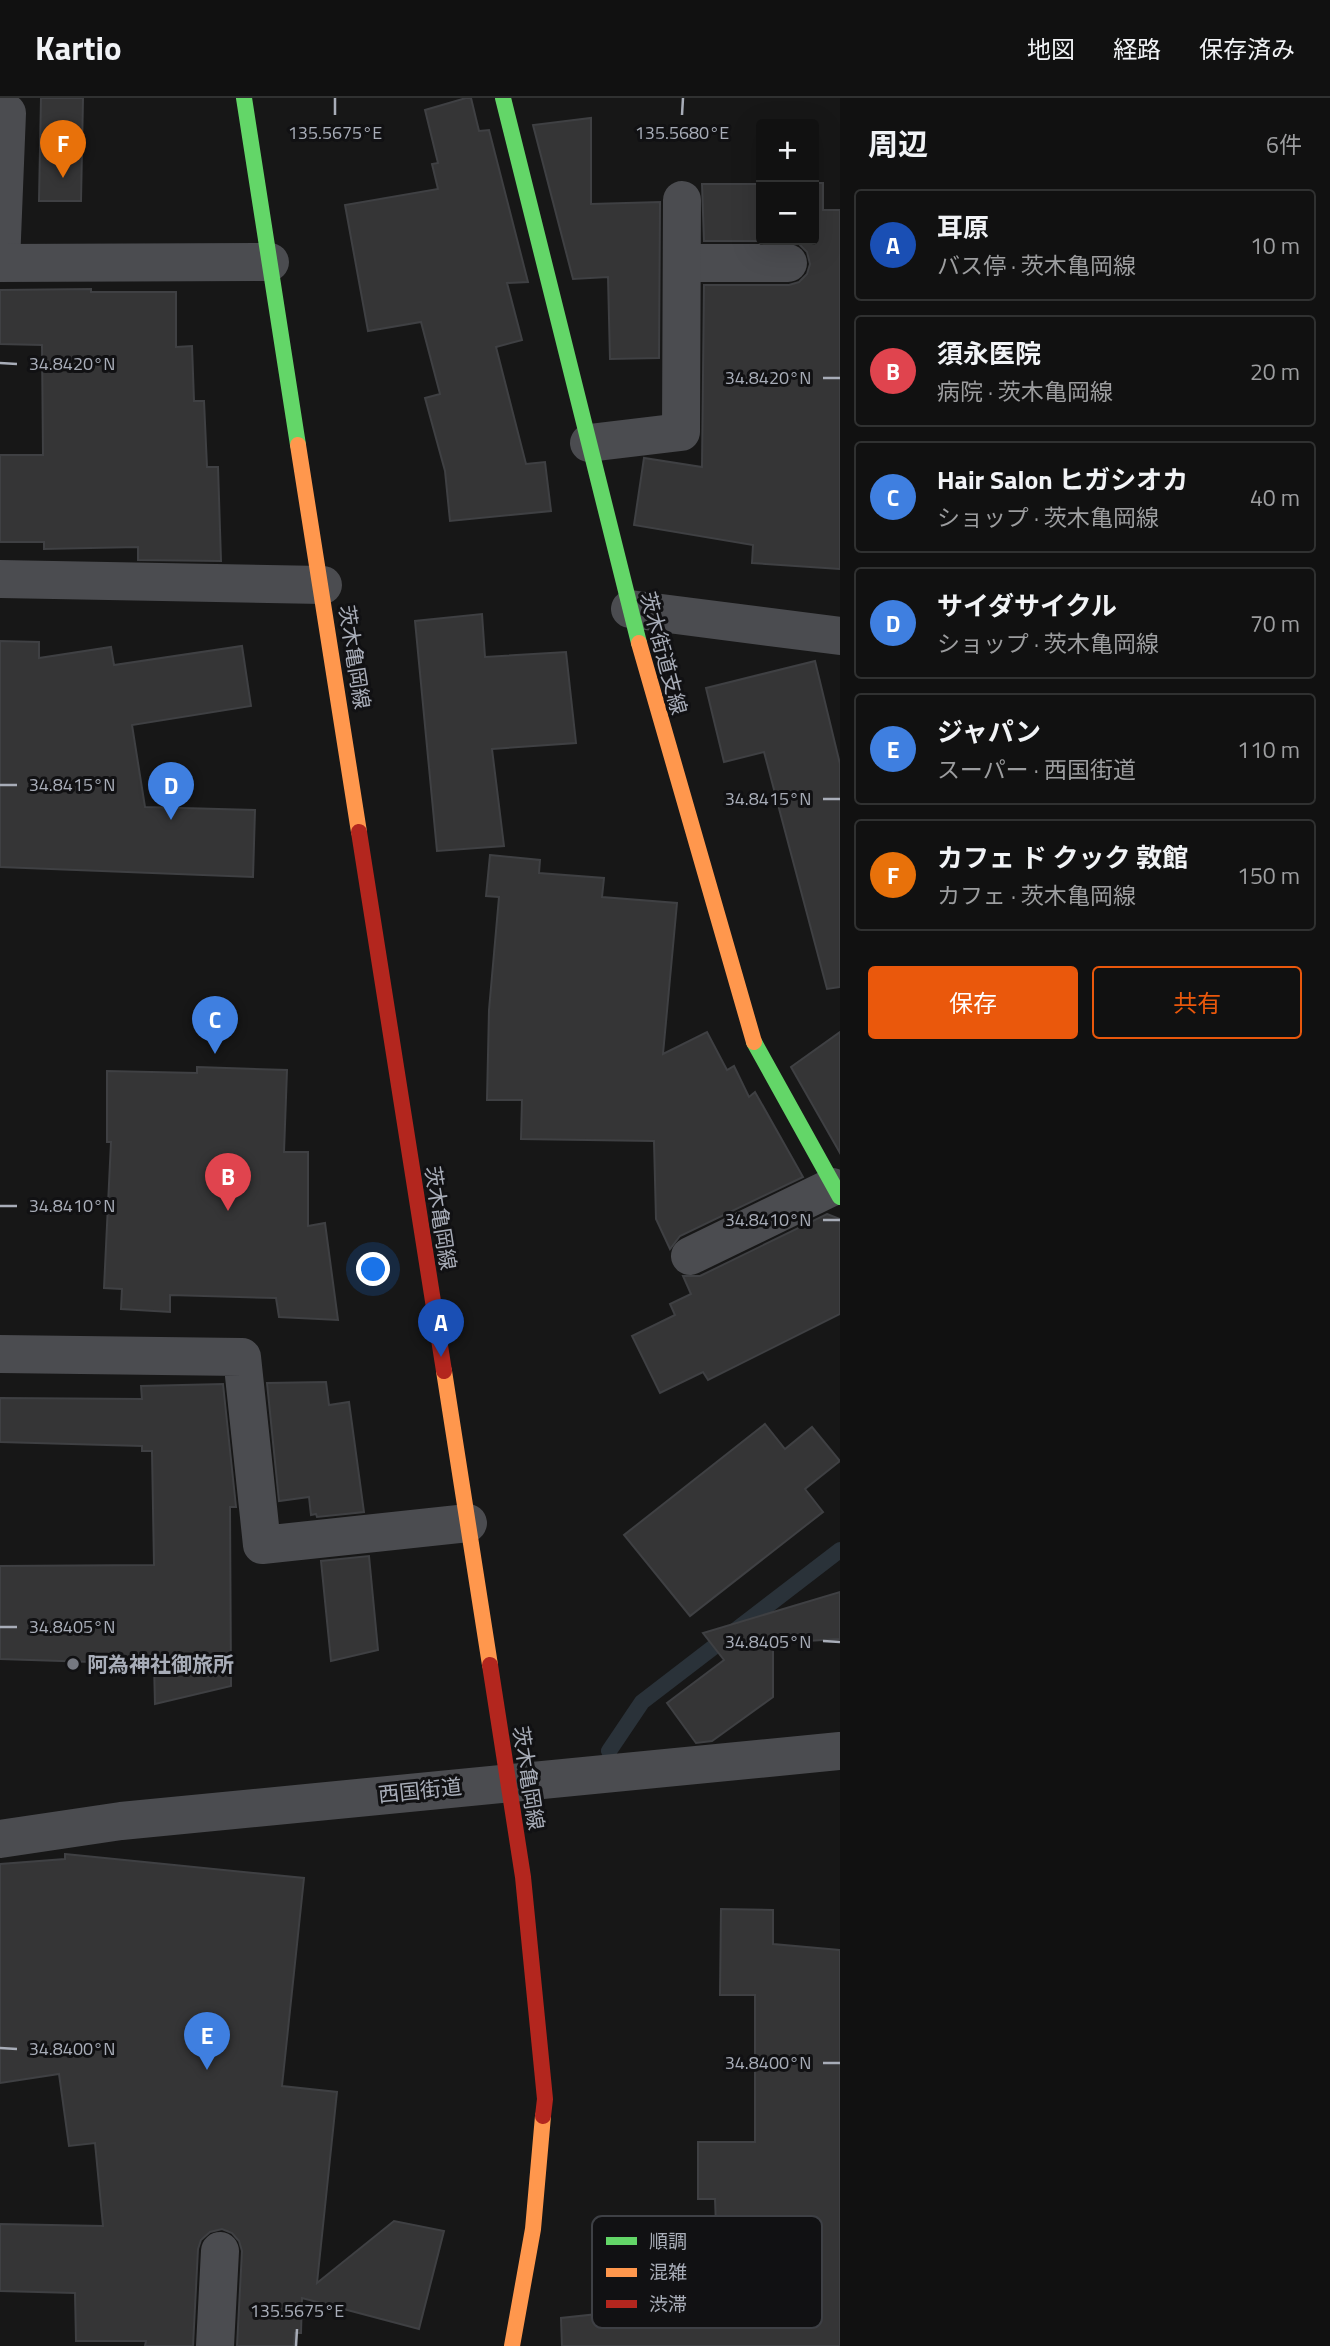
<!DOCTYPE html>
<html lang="ja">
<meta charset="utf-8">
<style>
:root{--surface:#111;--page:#1a1a1a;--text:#f1f3f6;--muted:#9c9d9f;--line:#303131;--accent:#ea580c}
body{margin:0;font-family:"Titillium Web","Noto Sans JP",sans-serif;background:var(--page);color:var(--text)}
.controls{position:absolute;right:21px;top:21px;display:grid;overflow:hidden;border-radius:7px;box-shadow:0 7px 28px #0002}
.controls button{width:63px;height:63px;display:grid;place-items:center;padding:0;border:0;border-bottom:2px solid var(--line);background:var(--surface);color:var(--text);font:35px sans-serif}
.you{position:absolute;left:374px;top:1172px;width:24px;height:24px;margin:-18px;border:5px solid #fff;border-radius:50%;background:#1a73e8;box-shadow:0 0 0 10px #1a73e833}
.badge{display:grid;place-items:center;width:46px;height:46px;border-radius:50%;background:var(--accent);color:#fff;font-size:23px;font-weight:700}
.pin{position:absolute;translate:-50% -58px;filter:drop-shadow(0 2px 4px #0008)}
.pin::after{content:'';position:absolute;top:37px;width:24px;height:21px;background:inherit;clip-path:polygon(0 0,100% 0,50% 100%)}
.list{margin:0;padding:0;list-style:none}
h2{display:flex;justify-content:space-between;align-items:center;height:91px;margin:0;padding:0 28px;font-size:30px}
h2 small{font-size:23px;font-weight:400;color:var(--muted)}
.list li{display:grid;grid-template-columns:46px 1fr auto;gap:21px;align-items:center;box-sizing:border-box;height:112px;margin:0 14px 14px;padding:0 14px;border:2px solid var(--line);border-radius:7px}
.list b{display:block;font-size:26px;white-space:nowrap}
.list p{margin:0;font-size:23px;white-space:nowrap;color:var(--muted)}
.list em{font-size:23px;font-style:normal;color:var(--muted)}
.actions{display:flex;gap:14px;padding:21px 28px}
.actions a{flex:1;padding:16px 0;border:2px solid var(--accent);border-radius:7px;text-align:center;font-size:24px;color:var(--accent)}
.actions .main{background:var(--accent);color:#fff}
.map{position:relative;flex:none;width:840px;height:2248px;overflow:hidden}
header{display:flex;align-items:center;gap:42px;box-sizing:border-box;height:98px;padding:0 35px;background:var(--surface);border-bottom:2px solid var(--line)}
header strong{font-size:33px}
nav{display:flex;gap:38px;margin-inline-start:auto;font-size:24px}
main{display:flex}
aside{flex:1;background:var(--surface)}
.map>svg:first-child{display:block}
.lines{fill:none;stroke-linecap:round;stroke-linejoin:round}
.stream{stroke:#2a3239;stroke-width:16}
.building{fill:#353536;stroke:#3f4043;stroke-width:2}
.street{stroke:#4b4c50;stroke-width:38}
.fast{stroke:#63d668;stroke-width:16}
.slow{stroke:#ff974d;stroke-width:16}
.jam{stroke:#b3261e;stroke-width:16}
.ticks{fill:none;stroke:#a8adb8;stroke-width:2.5}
.poi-dot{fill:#757880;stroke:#111113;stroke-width:2.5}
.labels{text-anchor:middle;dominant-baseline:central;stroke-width:6;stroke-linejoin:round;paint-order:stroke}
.street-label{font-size:21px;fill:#a8adb8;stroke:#111113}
.poi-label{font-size:21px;font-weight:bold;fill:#a8adb8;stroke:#111113;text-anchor:start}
.key{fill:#111113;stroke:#3e4045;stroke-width:2}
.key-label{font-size:19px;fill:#a8adb8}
.ticks-label{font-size:18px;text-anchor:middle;fill:#a8adb8;stroke:#111113;stroke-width:6;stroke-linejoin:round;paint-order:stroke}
</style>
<header>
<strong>Kartio</strong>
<nav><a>地図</a><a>経路</a><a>保存済み</a></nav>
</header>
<main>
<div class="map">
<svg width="840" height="2248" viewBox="0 0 840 2248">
<rect width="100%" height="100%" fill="#171717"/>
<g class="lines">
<polyline class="stream" points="609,1653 642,1604 840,1452"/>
</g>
<g class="building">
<polygon points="41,0 83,0 81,103 39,103"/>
<polygon points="466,0 471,0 479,33 489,32 528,184 507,185 522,242 496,249 526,366 545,364 551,413 450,423 445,373 425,300 440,296 421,224 368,233 345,107 438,91 432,66 438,65 425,12"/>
<polygon points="591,20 591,106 660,104 659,260 610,261 608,179 573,181 533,27"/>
<polygon points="814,85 823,85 823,112 840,112 840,471 752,465 753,447 634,427 644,360 702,369 704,187 789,187 799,184 807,176 810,166 807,154 799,146 789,143 704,143 702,86 761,86 761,142 814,142"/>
<polygon points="91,191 91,194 176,194 176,249 192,248 194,303 204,303 207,369 218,369 221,463 138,462 138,449 44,451 44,444 0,444 0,357 43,357 42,247 0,246 0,192"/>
<polygon points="482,516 485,559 566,554 576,645 492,651 504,748 437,753 415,523"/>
<polygon points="0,543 39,544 39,560 111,549 114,567 242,548 251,608 132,627 145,709 255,712 253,779 0,769"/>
<polygon points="815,563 840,666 840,889 827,891 764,654 724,664 706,590"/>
<polygon points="490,757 540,762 539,775 604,780 602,799 677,805 663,956 707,934 727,972 734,968 749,999 755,994 803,1079 680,1138 670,1151 656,1121 654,1043 521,1041 522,1002 487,1002 489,912 499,799 486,798"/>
<polygon points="840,934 840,1055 791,969"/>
<polygon points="197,969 287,972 284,1054 308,1054 308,1128 325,1125 338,1222 279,1219 276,1200 170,1197 170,1214 121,1211 122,1191 104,1190 111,1044 107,1044 107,973 197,975"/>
<polygon points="827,1116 840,1121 840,1216 708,1282 703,1274 660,1295 632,1238 675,1217 670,1206 691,1196 683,1178 700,1178"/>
<polygon points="326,1284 329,1307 349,1304 364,1414 317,1419 316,1416 311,1417 309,1399 279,1403 267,1285"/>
<polygon points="223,1286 236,1409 230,1409 231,1588 155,1606 154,1566 0,1561 0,1468 154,1467 152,1353 142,1353 142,1348 0,1344 0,1300 142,1301 141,1288"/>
<polygon points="765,1326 785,1351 812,1329 840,1363 805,1391 823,1414 690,1518 624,1437"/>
<polygon points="369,1458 378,1552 331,1563 321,1463"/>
<polygon points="840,1494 840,1541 773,1545 773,1599 712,1643 696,1645 667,1605 724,1562 703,1535"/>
<polygon points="65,1756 304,1780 282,1988 337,1994 317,2185 394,2123 444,2133 419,2231 302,2200 301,2235 295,2235 294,2248 237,2248 242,2153 239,2143 232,2135 222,2131 210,2134 201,2142 198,2151 193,2248 145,2248 146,2243 76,2243 75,2195 0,2193 0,2126 103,2128 95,2045 69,2048 59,1976 0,1985 0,1766 65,1761"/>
<polygon points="721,1811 773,1812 773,1846 840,1852 840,2248 562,2248 561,2220 681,2207 679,2186 718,2182 715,2101 698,2101 698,2044 755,2044 755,1897 720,1897"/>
</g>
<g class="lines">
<g class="street">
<polyline points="0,15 7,15 1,165"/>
<polyline points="0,165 270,164"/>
<polyline points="683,165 788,165"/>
<polyline points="589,345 681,334 682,102"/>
<polyline points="0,481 323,487"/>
<polyline points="630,511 840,538"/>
<polyline points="690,1158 832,1089"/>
<polyline points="0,1256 242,1259 262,1447 468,1425"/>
<polyline points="0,1741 121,1723 840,1653"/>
<polyline points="215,2248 220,2153"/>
</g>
<g class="fast">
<polyline points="244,0 298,347"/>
<polyline points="503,0 639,545"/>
<polyline points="754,944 840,1099"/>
</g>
<g class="slow">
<polyline points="298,347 359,734"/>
<polyline points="639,545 754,944"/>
<polyline points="444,1273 490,1567"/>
<polyline points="512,2248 533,2131 543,2018"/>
</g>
<g class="jam">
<polyline points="359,734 444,1273"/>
<polyline points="490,1567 523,1779 545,2001 543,2018"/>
</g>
</g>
<path class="ticks" d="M 335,17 L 335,0M 682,17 L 683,0M 0,265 L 17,266M 823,280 L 840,280M 0,687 L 17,687M 823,701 L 840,701M 0,1108 L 17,1108M 823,1122 L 840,1122M 0,1529 L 17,1529M 823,1543 L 840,1544M 0,1950 L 17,1951M 823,1965 L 840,1965M 296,2248 L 297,2231"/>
<circle class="poi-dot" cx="73" cy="1566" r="7"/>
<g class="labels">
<g class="street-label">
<text transform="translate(664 555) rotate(75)">茨木街道支線</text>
<text transform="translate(355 559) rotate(81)">茨木亀岡線</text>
<text transform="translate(441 1120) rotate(81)">茨木亀岡線</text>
<text transform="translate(529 1680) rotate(81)">茨木亀岡線</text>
<text transform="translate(420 1692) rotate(-6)">西国街道</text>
</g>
<g class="poi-label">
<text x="87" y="1566">阿為神社御旅所</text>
</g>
</g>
<rect x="592" y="2118" width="230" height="112" rx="10" class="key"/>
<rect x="606" y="2139" width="31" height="8" fill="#63d668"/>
<rect x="606" y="2170" width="31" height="9" fill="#ff974d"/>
<rect x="606" y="2202" width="31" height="8" fill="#b3261e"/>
<g class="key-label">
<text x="649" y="2150">順調</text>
<text x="649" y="2181">混雑</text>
<text x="649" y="2213">渋滞</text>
</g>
<g class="ticks-label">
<text x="335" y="41">135.5675°E</text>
<text x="682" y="41">135.5680°E</text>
<text x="72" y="272">34.8420°N</text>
<text x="768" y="286">34.8420°N</text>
<text x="72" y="693">34.8415°N</text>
<text x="768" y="707">34.8415°N</text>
<text x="72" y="1114">34.8410°N</text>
<text x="768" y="1128">34.8410°N</text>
<text x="72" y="1535">34.8405°N</text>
<text x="768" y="1550">34.8405°N</text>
<text x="72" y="1957">34.8400°N</text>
<text x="768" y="1971">34.8400°N</text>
<text x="297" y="2219">135.5675°E</text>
</g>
</svg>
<div class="controls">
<button>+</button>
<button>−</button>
</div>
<div class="you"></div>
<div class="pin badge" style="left:441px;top:1259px;background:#1a4fb4">A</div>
<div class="pin badge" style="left:228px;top:1113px;background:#e0444e">B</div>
<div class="pin badge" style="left:215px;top:956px;background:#3f7fe0">C</div>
<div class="pin badge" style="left:171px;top:722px;background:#3f7fe0">D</div>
<div class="pin badge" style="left:207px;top:1972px;background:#3f7fe0">E</div>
<div class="pin badge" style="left:63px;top:80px;background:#e8710a">F</div>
</div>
<aside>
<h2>周辺<small>6件</small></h2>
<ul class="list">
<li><span class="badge" style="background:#1a4fb4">A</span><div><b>耳原</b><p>バス停 · 茨木亀岡線</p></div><em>10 m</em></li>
<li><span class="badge" style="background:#e0444e">B</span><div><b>須永医院</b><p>病院 · 茨木亀岡線</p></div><em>20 m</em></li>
<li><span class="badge" style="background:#3f7fe0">C</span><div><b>Hair Salon ヒガシオカ</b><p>ショップ · 茨木亀岡線</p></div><em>40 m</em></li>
<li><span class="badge" style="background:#3f7fe0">D</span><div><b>サイダサイクル</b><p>ショップ · 茨木亀岡線</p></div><em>70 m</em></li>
<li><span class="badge" style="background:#3f7fe0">E</span><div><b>ジャパン</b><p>スーパー · 西国街道</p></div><em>110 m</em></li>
<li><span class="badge" style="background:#e8710a">F</span><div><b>カフェ ド クック 敦館</b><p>カフェ · 茨木亀岡線</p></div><em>150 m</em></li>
</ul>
<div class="actions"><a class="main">保存</a><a>共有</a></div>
</aside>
</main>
